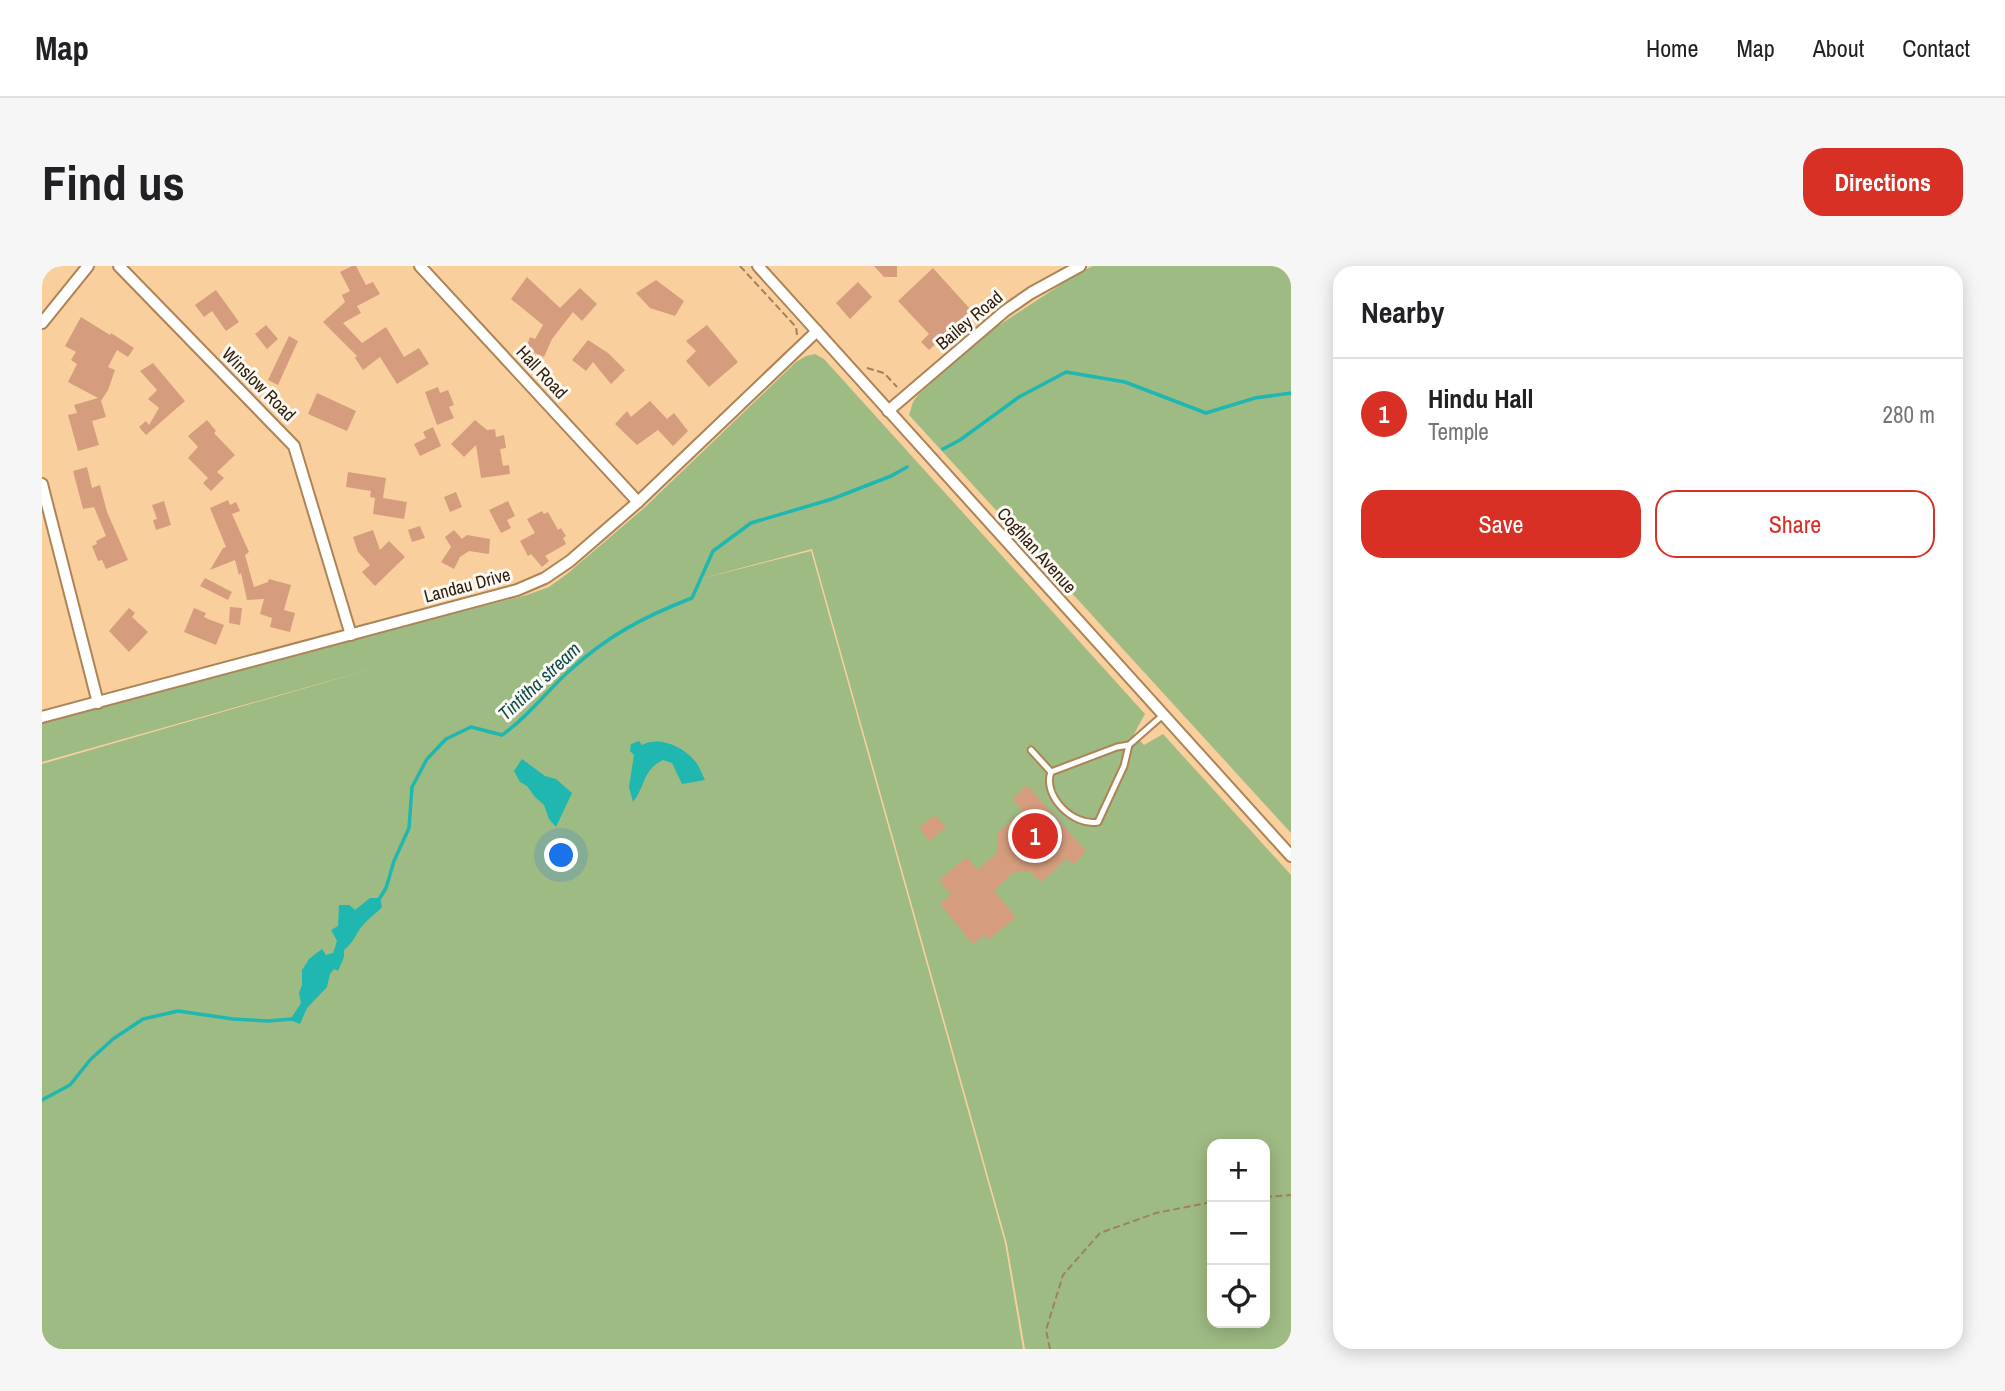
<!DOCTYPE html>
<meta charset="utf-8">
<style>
:root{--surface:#fff;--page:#f6f6f6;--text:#202124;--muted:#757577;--line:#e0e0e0;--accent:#d93025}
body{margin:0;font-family:"Archivo Narrow",sans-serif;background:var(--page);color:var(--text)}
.controls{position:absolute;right:21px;bottom:21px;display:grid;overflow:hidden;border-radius:14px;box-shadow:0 4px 18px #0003}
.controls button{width:63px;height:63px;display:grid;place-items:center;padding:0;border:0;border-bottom:2px solid var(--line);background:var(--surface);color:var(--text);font:35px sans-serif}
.you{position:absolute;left:520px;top:590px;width:24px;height:24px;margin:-18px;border:5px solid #fff;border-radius:50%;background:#1a73e8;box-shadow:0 0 0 10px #1a73e833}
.badge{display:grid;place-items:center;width:46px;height:46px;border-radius:50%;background:var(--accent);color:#fff;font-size:23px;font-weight:700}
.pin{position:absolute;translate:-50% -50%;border:4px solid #fff;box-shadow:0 2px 7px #0006}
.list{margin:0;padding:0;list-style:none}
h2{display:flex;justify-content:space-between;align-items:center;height:91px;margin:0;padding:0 28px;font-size:30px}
h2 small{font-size:23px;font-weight:400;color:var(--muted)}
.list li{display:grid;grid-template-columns:46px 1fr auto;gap:21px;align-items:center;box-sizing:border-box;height:112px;padding:0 28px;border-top:2px solid var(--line)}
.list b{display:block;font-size:26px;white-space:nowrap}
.list p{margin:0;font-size:23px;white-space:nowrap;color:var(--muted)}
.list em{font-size:23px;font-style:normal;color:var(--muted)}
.actions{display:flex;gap:14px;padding:21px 28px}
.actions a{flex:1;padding:16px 0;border:2px solid var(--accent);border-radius:21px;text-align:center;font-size:24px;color:var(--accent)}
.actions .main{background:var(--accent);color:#fff}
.icon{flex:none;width:38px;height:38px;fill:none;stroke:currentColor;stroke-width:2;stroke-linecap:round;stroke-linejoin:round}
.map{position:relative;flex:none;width:1249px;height:1083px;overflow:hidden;border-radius:21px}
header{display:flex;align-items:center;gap:42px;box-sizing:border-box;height:98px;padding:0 35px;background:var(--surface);border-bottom:2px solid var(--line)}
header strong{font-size:33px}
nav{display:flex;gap:38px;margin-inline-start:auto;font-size:24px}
.intro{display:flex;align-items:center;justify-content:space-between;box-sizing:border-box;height:168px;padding:0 42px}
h1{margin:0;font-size:49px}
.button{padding:18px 32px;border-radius:21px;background:var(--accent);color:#fff;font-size:24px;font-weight:700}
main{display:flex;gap:42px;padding:0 42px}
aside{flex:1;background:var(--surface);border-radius:21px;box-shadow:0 4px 18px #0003}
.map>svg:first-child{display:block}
.green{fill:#9fbb84;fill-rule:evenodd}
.water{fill:#1fb7b0}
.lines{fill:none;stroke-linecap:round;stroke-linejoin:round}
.stream{stroke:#1fb7b0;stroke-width:3.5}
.building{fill:#d59c7e}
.service-casing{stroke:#ac8455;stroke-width:9}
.minor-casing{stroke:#ac8455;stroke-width:14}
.path{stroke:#a0815d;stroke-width:2;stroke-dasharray:7 3.5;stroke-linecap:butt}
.service{stroke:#fff;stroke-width:5}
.minor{stroke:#fff;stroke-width:10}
.labels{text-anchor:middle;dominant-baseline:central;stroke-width:6;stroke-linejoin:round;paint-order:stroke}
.street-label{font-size:18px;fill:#2d1d0a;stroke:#fcf8f3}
.water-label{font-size:19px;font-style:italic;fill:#0f4b48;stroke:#fcf8f3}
</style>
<header>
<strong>Map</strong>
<nav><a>Home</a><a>Map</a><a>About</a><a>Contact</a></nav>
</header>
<div class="intro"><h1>Find us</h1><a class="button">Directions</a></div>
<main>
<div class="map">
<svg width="1249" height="1083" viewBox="0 0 1249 1083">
<rect width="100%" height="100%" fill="#facf9e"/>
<g class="green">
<polygon points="1051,0 1249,0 1249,567 867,149 871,136 876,129 942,69 1038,6"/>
<path d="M 773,88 L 782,93 L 1103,448 L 1092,468 L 1102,479 L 1121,468 L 1249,609 L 1249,1083 L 983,1083 L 965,978 L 770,283 L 658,313 L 769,285 L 963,977 L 981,1083 L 0,1083 L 0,498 L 333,402 L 0,496 L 0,452 L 485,329 L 507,321 L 525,308 L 602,242 L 754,96 L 764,90 ZM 1170,878 L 1223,878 L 1223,1057 L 1170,1057 Z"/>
</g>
<g class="water">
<path d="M 597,475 L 600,479 C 616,470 640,480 652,494 C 657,499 660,508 663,514 L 640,518 L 630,497 L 621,494 C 600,504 604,520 591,536 L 587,521 L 592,489 L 588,485 L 589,478 Z"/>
<polygon points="480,493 503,510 514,513 530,527 514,561 507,553 502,539 493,531 485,520 478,516 472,505"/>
<path d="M 328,632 L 338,632 L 340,641 C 335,647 328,651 323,657 C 313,667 314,674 302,684 L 302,691 L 296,705 L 292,703 L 288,708 L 285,721 L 265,742 L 258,758 L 248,754 L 259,737 L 257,727 L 260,719 L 260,704 L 267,693 L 280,683 L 284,689 L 291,687 L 295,675 L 289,664 L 296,660 L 297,639 L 307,639 L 313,644 Z"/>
</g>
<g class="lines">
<g class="stream">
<polyline points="901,183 918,174 977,131 1024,106 1083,116 1164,147 1213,132 1249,127"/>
<path d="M 336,635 L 344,622 L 352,595 L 367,562 L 370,521 L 385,493 L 404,473 L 429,461 L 460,469 C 485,452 504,426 526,406 C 565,370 601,351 650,332 L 671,285 L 709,257 L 790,233 L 849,210 L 865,201"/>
<polyline points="0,834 28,819 48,794 71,773 101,753 136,745 191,753 226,755 250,753"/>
</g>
</g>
<g class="building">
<polygon points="310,0 314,0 324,19 331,16 338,28 315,40 319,47 301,57 320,77 344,61 362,91 377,82 387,98 355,118 338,91 321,104 313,92 315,90 281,56 303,36 300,29 308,25 298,6"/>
<polygon points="832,0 855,0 855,11 842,11"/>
<polygon points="891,2 929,44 887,84 879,76 887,68 856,35"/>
<polygon points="485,11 518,42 538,22 555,38 540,55 531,46 510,73 502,91 484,83 488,71 493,73 501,59 469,33"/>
<polygon points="614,14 642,35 633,50 608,42 594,27"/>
<polygon points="816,16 830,31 808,53 794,37"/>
<polygon points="174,24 197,56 184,65 170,45 162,51 153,39"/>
<polygon points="39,51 68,69 69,67 92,82 86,91 75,84 66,101 73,104 66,124 59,135 64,151 50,155 57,179 36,185 26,149 35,147 32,139 56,132 26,116 35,98 29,94 34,86 23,80"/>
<polygon points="224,59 236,73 225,83 213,68"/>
<polygon points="665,59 696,96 667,121 644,95 654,85 644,75"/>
<polygon points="247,70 256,75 236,119 226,114"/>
<polygon points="546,74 566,87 583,104 569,118 551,96 544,105 530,94"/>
<polygon points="111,97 143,135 104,169 97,161 104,155 107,159 117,142 106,133 115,124 98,105"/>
<polygon points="396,121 398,127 406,124 412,139 407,141 412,152 395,159 383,126"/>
<polygon points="275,127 314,145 305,165 266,148"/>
<polygon points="608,135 625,153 632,147 646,165 631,180 616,164 595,179 573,158 585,145 589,151"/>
<polygon points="165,154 174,165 172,167 193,189 175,206 182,212 169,225 161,217 166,212 146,192 156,181 146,170"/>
<polygon points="433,154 445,164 453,163 454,171 462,169 464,182 458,183 461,200 467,199 468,208 439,212 434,179 422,191 409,178"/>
<polygon points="391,161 399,180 378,190 372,178 384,172 381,166"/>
<polygon points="45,201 50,222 58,219 65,246 86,294 64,303 60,294 56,295 50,280 55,278 54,275 64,270 52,241 41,243 31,205"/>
<polygon points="306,206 344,212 341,232 365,236 362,253 331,248 333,232 328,231 329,225 304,221"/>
<polygon points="414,226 420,241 408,246 402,231"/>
<polygon points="186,234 188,239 194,236 198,245 190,248 207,286 203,289 212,321 226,316 227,313 249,319 242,344 253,347 248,366 228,361 230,352 218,348 222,333 205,334 199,307 197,309 193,294 168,304 181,282 184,281 168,242"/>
<polygon points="122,235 129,259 114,264 111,254 115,253 110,239"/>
<polygon points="466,235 473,250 465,254 469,262 459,267 447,244"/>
<polygon points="500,245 502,248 506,246 516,264 519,262 524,270 521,272 524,278 503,290 507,295 500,301 489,288 486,290 478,275 493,267 485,253"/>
<polygon points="378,260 383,272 370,276 366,264"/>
<polygon points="331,264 338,284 347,275 363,291 333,320 320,306 328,299 316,286 311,271"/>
<polygon points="412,264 420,273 425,269 448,273 447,288 427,285 418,291 412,303 399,296 409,281 403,271"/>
<polygon points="163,312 190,326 186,334 158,320"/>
<polygon points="188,341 200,342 198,359 187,357"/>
<polygon points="87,342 93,347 90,351 106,366 87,386 67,365"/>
<polygon points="152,342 164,347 162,351 166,353 182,359 174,379 142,366"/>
<polygon points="985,519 1044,585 1031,599 1025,592 999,616 988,606 972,605 952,625 974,651 946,674 942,669 931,678 898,638 909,629 897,614 925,591 935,604 955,587 955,567 981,545 970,533"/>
<polygon points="893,549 904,561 888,575 877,562"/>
</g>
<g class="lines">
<defs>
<g id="service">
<path d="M 1087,479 L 1082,500 L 1056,556 C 1032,561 1000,530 1009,506 L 1075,481 L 1087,479 L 1121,449"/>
<polyline points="989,484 1009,506"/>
</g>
<g id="minor">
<polyline points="77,0 252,180 309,369"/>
<polyline points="378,0 596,236"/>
<polyline points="716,0 1249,590"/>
<polyline points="0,57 46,0"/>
<polyline points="846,145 963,45 989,27 1038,0"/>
<polyline points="0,218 56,437"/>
<polyline points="0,451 475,324 503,312 528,295 596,236 775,65"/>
</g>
</defs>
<use href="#service" class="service-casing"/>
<use href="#minor" class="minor-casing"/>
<g class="path">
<polyline points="698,0 754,61 755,69"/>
<polyline points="825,102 842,107 855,121"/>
<polyline points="1223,931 1249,929"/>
<polyline points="1008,1083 1004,1064 1021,1009 1058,967 1114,947 1170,936"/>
</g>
<use href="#service" class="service"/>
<use href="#minor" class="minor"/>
</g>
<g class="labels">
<g class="street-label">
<text transform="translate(927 54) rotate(-40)">Bailey Road</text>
<text transform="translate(500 106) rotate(47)">Hall Road</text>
<text transform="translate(217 118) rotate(45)">Winslow Road</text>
<text transform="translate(995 284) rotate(48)">Coghlan Avenue</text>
<text transform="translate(425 319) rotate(-15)">Landau Drive</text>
</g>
<g class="water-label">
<text transform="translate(497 415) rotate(-43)">Tintitha stream</text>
</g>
</g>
</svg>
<div class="controls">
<button>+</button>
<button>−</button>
<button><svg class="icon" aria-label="locate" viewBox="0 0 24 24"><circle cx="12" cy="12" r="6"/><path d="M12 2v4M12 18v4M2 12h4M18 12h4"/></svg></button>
</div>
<div class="you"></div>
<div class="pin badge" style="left:993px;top:570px">1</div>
</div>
<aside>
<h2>Nearby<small></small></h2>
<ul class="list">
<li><span class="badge">1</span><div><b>Hindu Hall</b><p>Temple</p></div><em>280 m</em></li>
</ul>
<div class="actions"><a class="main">Save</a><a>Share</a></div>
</aside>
</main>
